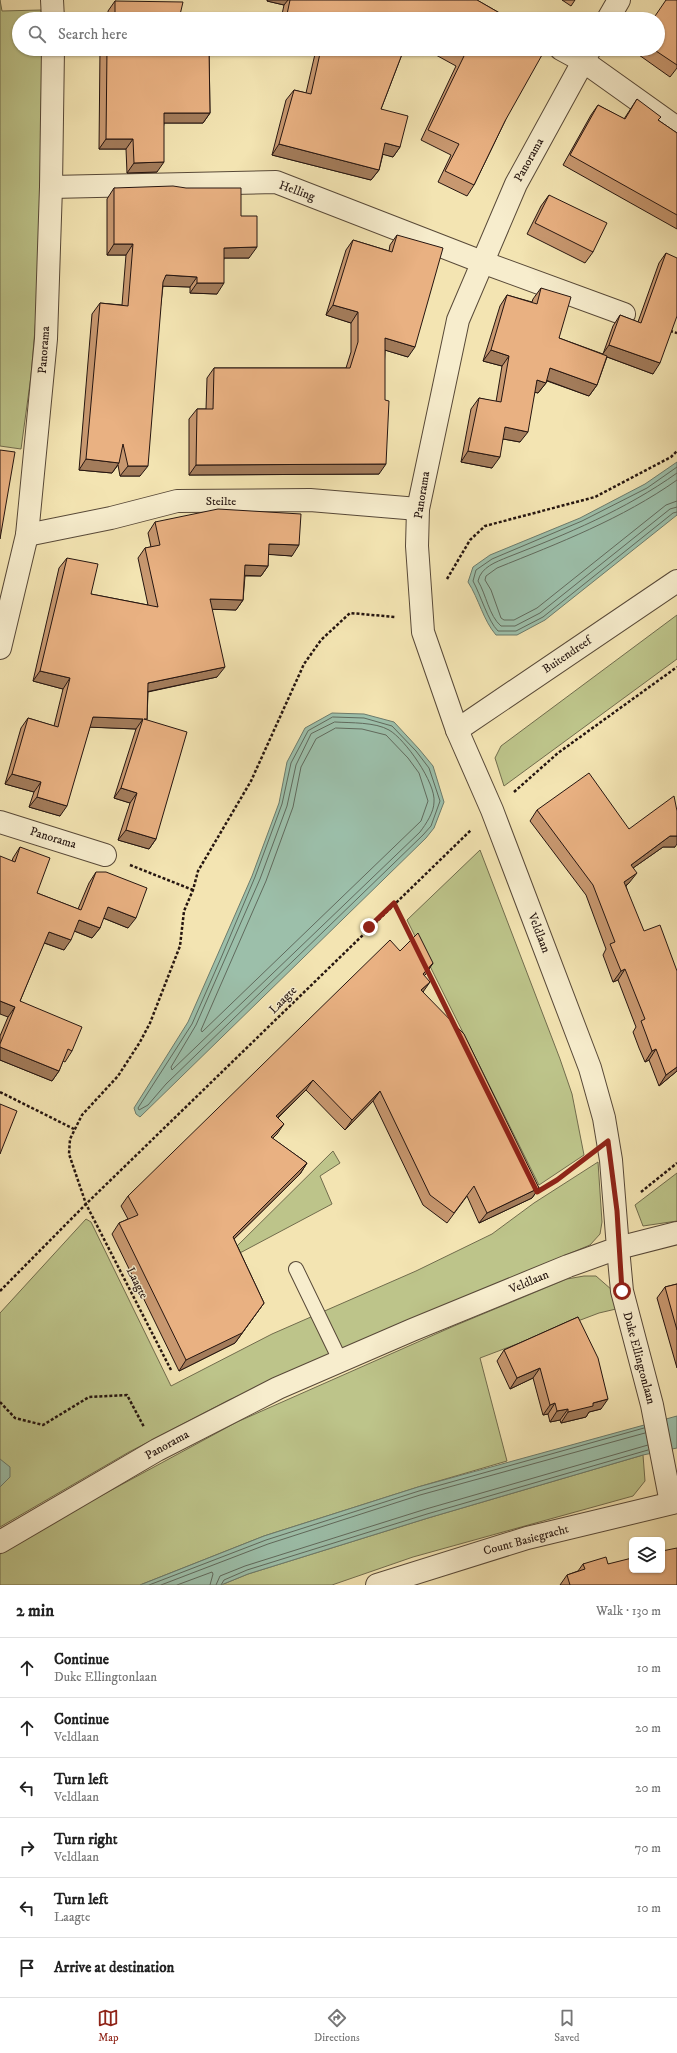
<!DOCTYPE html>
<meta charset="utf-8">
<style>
:root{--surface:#fff;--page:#f2f2f2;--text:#222;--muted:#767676;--line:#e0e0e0;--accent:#8f2418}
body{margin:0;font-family:"IM FELL DW Pica",serif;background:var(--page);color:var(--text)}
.controls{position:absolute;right:12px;bottom:12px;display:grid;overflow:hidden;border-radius:6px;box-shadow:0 1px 3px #0004}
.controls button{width:36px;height:36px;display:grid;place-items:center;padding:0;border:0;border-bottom:1px solid var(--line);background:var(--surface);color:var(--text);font:20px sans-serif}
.stop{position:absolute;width:12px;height:12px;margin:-9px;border:3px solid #8f2418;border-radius:50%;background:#fff}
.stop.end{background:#8f2418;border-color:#fff;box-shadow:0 1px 4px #0008}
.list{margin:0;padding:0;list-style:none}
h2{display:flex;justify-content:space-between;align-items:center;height:52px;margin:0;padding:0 16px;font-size:17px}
h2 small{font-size:13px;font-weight:400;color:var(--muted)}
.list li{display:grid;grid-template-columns:26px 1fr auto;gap:12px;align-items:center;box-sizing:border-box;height:60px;padding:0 16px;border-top:1px solid var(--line)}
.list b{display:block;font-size:15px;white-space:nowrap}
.list p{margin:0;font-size:13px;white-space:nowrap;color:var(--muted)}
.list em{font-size:13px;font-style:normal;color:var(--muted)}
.icon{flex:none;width:22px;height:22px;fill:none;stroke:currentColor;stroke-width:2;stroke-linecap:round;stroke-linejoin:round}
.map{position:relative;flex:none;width:677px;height:1585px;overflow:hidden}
.search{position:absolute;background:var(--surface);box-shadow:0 1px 3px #0004;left:12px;right:12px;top:12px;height:44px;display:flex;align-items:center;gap:10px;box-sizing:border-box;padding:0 14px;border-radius:22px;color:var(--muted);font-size:15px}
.sheet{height:412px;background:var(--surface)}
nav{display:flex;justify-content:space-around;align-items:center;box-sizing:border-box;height:56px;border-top:1px solid var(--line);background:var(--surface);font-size:11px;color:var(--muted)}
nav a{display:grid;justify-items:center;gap:2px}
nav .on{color:var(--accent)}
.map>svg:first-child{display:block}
.green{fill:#bdc48a;stroke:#716c4d}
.water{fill:#9cbfaa;stroke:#6c7b6c}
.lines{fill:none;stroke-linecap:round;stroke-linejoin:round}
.shore{stroke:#606a5d;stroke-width:1}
.service-casing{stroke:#584938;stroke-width:16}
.minor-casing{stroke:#584938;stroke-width:24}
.path{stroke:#251510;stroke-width:2.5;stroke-dasharray:3 2;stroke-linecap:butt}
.service{stroke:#f7edcd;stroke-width:14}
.minor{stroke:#f7edcd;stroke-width:22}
.wall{fill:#c89870;stroke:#251510}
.shaded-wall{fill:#a37c5b;stroke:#251510}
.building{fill:#e9b182;stroke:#251510}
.route{stroke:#8f2418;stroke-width:5}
.labels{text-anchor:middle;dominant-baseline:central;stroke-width:3;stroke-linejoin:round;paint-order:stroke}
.street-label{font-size:12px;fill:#251510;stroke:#f7edcd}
</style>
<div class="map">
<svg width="677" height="1585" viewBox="0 0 677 1585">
<rect width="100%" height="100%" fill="#f3e4b2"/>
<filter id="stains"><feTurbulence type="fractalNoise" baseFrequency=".005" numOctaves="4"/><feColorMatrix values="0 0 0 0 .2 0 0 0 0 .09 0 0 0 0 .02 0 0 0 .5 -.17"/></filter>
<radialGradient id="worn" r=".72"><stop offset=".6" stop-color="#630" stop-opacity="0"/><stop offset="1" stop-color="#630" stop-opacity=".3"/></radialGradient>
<g class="green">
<polygon points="0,0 2,11 41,10 42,19 19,19 19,49 42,49 39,282 31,376 21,449 0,446"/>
<polygon points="677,615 677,659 504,786 495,758 501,746"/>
<polygon points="480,850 560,1059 572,1094 584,1155 539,1185 407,920"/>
<polygon points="333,1151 340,1163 320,1176 332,1204 238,1254 235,1248"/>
<polygon points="598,1162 602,1222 600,1234 590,1245 372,1336 229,1400 129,1452 0,1527 0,1313 86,1219 91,1222 171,1386 272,1334 416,1271 492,1234 534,1203"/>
<polygon points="677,1173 677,1221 643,1226 635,1205"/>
<polygon points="584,1276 596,1276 612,1290 616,1309 599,1313 480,1358 507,1461 418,1487 264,1536 140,1585 0,1585 0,1554 47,1525 237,1422 454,1326 567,1279"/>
<polygon points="643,1455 645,1481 633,1496 413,1557 332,1585 221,1585 248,1574 428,1518"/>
</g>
<g class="water">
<path d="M 677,462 L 677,515 L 545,620 L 517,635 L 496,635 C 483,620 479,599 468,582 L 473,567 L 490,555 L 580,518 L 645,484 Z"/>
<polygon points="332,713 364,714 394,722 419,749 433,766 444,802 434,828 426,838 140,1117 136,1114 134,1108 188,1022 217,956 252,876 279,803 287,762 305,728"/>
<polygon points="677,1416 677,1448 643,1455 428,1518 248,1574 221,1585 140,1585 264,1536 418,1487"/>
<polygon points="0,1459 10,1467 10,1477 0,1487"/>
</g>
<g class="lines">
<g class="shore">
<path d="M 677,467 L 647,488 L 582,521 L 492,559 L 476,570 L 473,581 C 481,596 488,621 498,631 L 516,631 L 543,617 L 673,513 L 677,512"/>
<path d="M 677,473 C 625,510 567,534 508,557 C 496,562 481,567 478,581 C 486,594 489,616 501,626 L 515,626 L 540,613 L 670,509 L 677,507"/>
<path d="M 677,480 C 622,519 559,543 497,568 L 486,576 L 485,580 L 491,590 L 501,618 L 504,620 L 514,620 L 537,608 L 666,505 L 677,501"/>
<polygon points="333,717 364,718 392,726 416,751 429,768 440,801 431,826 423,835 166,1084 148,1105 139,1110 138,1108 192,1024 221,958 255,877 282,804 291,763 308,731"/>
<path d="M 335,722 C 351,723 375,722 389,730 C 405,739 436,783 434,802 C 434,812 426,824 420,832 L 172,1070 L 171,1067 L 196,1025 L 260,879 L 287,806 L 296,765 L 311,734 Z"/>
<polygon points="336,728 362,729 386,735 408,758 419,773 428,801 421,821 202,1032 201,1030 266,881 293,807 301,767 316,739"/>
<polyline points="149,1585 266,1540 419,1491 644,1428"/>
<polyline points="161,1585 268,1544 420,1495 645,1433"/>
<polyline points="177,1585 212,1572 213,1574 210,1585"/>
<polyline points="216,1585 220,1576 245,1566 426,1509 648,1445"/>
<polyline points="221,1585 224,1580 247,1570 427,1514 648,1450"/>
</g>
<defs>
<polyline id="service" points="296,1269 340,1360"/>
<g id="minor">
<polyline points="52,0 53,19"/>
<polyline points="608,19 619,0"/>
<polyline points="561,49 583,61 677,128"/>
<polyline points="51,187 276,182 482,262 624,314"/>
<polyline points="27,535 111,518 177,501 310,500 418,509"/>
<polyline points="0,648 27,535 46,339 51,187 53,49"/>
<polyline points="457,730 677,581"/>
<polyline points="0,822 105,855"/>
<polyline points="671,1503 652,1405 622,1291 618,1248 677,1233"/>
<polyline points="0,1542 157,1450 278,1388 412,1330 568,1266 618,1248 611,1160 604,1118 590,1068 492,810 457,730 423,632 417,546 418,509 458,320 516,184 590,49"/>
<polyline points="377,1585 527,1538 677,1502"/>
</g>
</defs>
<use href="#service" class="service-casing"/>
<use href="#minor" class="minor-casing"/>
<g class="path">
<polyline points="670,331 677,333"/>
<polyline points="447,579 470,540 485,526 595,497 671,457 677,451"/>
<polyline points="514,792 558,753 677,667"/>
<polyline points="130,865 193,890"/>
<polyline points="394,903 413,941"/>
<polyline points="426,968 455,1027"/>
<polyline points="0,1092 74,1129"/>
<polyline points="535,1189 537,1192 557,1180 583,1160"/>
<polyline points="641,1192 677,1163"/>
<polyline points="0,1291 86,1204 471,830"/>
<polyline points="171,1370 86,1204 69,1154 70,1139 82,1115 118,1076 140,1042 150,1023 180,946 184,911 193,890 198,871 251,781 304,664 321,640 350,613 395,617"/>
<polyline points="0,1402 15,1418 43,1425 89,1397 127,1395 144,1427"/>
</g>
<use href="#service" class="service"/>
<use href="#minor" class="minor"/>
</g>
<g class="wall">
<polygon points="267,0 477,0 510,19 281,19 284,5 267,1"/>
<polygon points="562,0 575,0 571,6"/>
<polygon points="677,0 677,68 670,77 632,50 632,49 658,49"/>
<polygon points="115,1 179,19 108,19 108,11"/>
<polygon points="100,49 209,49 210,113 203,123 164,123 157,172 127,173 126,149 99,149"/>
<polygon points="295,49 404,49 381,109 400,147 393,157 383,154 379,170 371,180 272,155 286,100 294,90 306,93 315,54"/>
<polygon points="425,49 532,49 505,121 474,185 467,196 438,182 451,155 421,140 456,66"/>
<polygon points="637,99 658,120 677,133 677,229 563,165 591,115 598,105 624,119"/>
<polygon points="114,188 241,216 249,258 224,258 217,294 190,293 190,287 163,286 140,476 120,476 118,465 112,473 79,470 92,314 100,303 122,305 126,255 107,255 107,199"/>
<polygon points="549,195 593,252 585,263 527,234 541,206"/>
<polygon points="397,235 408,357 385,350 379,474 189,475 189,419 197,409 206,409 207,378 214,368 346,368 351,352 351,323 326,315 346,250 353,240 389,251 390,245"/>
<polygon points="666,253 653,374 607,357 597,385 589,396 547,381 546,383 538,393 535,392 520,442 503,439 492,468 461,462 471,409 479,398 496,402 502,366 483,361 500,306 507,295 532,302 533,299 541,288 559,338 603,354 613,326 620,315 638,322 659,263"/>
<polygon points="155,522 292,556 268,554 268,566 261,576 245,576 243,600 236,610 212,609 217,677 148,692 147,719 156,839 149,849 118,840 130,803 114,798 136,729 90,727 60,816 29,807 34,792 5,784 21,728 28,718 54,726 63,689 33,681 59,568 67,558 91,594 148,605 138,558 145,548 151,547 148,533"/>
<polygon points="537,810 629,829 675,847 663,847 633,868 629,883 626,886 677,1071 659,1086 649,1060 645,1062 639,1048 633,1032 636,1027 618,980 613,982 603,955 606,949 586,895 530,821"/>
<polygon points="20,847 37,893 78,909 89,883 96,872 128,928 103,918 100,928 92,938 74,931 64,950 44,943 20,1001 72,1051 65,1062 63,1061 59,1071 52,1081 0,1060 0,1036 8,1017 12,861 13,858"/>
<polygon points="400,951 433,963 424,975 423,992 539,1188 532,1198 479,1223 467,1196 447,1223 423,1205 373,1101 345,1130 306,1090 278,1118 277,1134 272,1138 307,1163 300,1174 234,1239 264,1303 235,1343 179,1371 112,1234 119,1223 128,1219 121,1206 128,1196"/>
<polygon points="677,1284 677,1368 657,1298 665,1287"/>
<polygon points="578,1317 601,1409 589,1412 586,1417 561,1423 560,1420 550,1422 548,1414 543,1415 533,1378 510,1389 497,1361 504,1350"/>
<polygon points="583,1564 608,1564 677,1585 560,1585 567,1575 578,1571"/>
</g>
<g class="shaded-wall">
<polygon points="268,0 288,0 284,5 267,1"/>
<polygon points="295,49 318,49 315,54"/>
<polygon points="164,113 210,113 203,123 157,123"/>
<polygon points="106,139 133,139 126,149 99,149"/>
<polygon points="385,143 400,147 393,157 378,153"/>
<polygon points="279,144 379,170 371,180 272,155"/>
<polygon points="164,162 157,172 127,173 134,163"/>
<polygon points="114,244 133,244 126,255 107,255"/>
<polygon points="257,247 249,258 217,258 224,248"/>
<polygon points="166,275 197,277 190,287 158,286"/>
<polygon points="197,283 224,283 217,294 190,293"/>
<polygon points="333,305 358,312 351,323 326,315"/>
<polygon points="385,338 415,347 408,357 378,348"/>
<polygon points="609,345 660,363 653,374 602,355"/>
<polygon points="491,350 509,356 502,366 483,361"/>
<polygon points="550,368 597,385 589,396 543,379"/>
<polygon points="537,380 546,383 538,393 529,391"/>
<polygon points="505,427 528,432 520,442 498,438"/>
<polygon points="468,451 500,457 492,468 461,462"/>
<polygon points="86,459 119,463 112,473 79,470"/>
<polygon points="386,464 379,474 189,475 196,465"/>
<polygon points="128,466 148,466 140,476 120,476"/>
<polygon points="269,544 299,545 292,556 262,554"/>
<polygon points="245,565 268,566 261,576 238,575"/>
<polygon points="210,599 243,600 236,610 203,609"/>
<polygon points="225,667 217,677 141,693 148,683"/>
<polygon points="40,671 70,678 63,689 33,681"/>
<polygon points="93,717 143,719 136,729 86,727"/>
<polygon points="12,774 41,782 34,792 5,784"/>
<polygon points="121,788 137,793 130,803 114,798"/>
<polygon points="37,797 67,806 60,816 29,807"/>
<polygon points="126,830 156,839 149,849 118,840"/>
<polygon points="670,836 677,836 677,844 675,847 663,847 623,875 631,865"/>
<polygon points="637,873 629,883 617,892 624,882"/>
<polygon points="108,907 136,918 128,928 101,917"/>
<polygon points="79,920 100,928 92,938 72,930"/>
<polygon points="49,932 71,940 64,950 42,942"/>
<polygon points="433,963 426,974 416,984 423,974"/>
<polygon points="625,969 618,980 613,982 621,971"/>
<polygon points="430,982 423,992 414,1001 421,990"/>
<polygon points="0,1001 15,1007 8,1017 0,1014"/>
<polygon points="0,1047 59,1071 52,1081 0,1060"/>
<polygon points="656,1049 649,1060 645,1062 652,1051"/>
<polygon points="677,1067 677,1071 659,1086 666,1075"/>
<polygon points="313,1080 306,1090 269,1126 276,1116"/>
<polygon points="380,1091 373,1101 345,1130 352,1120"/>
<polygon points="284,1124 277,1134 264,1147 271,1137"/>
<polygon points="307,1163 300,1174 226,1247 233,1237"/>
<polygon points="539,1188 532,1198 479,1223 487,1213"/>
<polygon points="264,1303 235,1343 179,1371 186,1360"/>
<polygon points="540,1368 533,1378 510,1389 517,1378"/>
<polygon points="608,1399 601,1409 589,1412 586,1417 561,1423 568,1412 593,1403"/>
<polygon points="555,1403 548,1414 543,1415 550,1405"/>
<polygon points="568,1409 560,1420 550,1422 557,1411"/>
</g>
<g class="building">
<polygon points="290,0 477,0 510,19 286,19"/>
<polygon points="666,0 677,0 677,65 653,49 658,49 658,19 653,19"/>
<polygon points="115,1 183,2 179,19 115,19"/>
<polygon points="107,49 209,49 210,113 164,113 164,162 134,163 133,139 106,139"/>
<polygon points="321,49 404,49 381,109 408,116 400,147 385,143 379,170 279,144 294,90 311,94"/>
<polygon points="451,49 532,49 542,55 505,121 474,185 445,171 459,144 428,130 464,56"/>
<polygon points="637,99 661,117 658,120 677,133 677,215 570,155 598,105 625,119"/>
<polygon points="173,186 186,188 241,188 241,216 257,216 257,247 224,248 224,283 197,283 197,277 166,275 163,282 148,466 128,466 123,444 119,463 86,459 100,303 128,306 133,244 114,244 114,188"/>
<polygon points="549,195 607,223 593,252 535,223"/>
<polygon points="397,235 443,248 415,347 385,338 385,400 389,401 386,464 196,465 197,409 213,409 214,368 350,368 358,342 358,312 333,305 353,240 392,252"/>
<polygon points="666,253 677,258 677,316 660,363 609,345 620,315 641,323"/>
<polygon points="541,288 571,297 559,338 607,356 597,385 550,368 546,383 537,380 528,432 505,427 500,457 468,451 479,398 501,402 509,356 491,350 507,295 537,304"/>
<polygon points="0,450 15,452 0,539"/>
<polygon points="218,509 301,514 299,545 269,544 268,566 245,565 243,600 210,599 225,667 148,683 147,719 144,719 187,732 156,839 126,830 137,793 121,788 143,719 93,717 67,806 37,797 41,782 12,774 28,718 58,727 70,678 40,671 67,558 98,564 91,594 158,607 145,548 160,545 155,522"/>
<polygon points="589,773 629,829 674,796 677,811 677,836 670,836 631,865 637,873 624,882 644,931 660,925 677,971 677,1067 666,1075 656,1049 652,1051 647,1037 641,1021 645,1019 625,969 621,971 610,944 615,942 593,885 537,810"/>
<polygon points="20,847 50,858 37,893 81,910 96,872 106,872 147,888 136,918 108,907 100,928 79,920 71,940 49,932 20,1001 82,1027 72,1051 68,1049 59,1071 0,1047 0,1044 15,1007 0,1001 0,856 15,862"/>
<polygon points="418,933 433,963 423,974 430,982 421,990 464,1034 539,1188 487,1213 474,1186 454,1213 430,1195 380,1091 352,1120 313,1080 276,1116 284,1124 271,1137 307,1163 233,1237 264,1303 242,1333 186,1360 119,1223 138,1215 128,1196 390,940 400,951"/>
<polygon points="0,1104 17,1111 0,1154"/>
<polygon points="677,1284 677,1330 665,1287"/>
<polygon points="578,1317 598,1358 608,1399 593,1403 593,1406 568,1412 568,1409 557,1411 555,1403 550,1405 540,1368 517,1378 504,1350"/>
<polygon points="677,1548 677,1585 570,1585 567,1575 585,1569 583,1564 606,1557 608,1564 632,1558 632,1570 662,1570 662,1551"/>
</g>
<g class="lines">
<polyline class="route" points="369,927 394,903 537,1192 557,1180 608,1141 617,1211 622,1291"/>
</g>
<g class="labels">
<g class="street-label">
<text transform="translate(529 160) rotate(-61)">Panorama</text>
<text transform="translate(297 191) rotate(20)">Helling</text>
<text transform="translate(44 350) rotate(-86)">Panorama</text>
<text transform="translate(422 495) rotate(-81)">Panorama</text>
<text x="221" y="501">Steilte</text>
<text transform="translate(567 655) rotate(-34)">Buitendreef</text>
<text transform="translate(53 838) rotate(17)">Panorama</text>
<text transform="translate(539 933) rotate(69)">Veldlaan</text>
<text transform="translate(283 1000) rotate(-45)">Laagte</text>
<text transform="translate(529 1282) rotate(-23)">Veldlaan</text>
<text transform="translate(137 1283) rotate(63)">Laagte</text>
<text transform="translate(639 1358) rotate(75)">Duke Ellingtonlaan</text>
<text transform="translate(167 1445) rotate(-29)">Panorama</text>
<text transform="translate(526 1540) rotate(-15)">Count Basiegracht</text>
</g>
</g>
<rect width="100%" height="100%" filter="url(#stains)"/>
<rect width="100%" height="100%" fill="url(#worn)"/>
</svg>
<div class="controls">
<button><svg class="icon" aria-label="layers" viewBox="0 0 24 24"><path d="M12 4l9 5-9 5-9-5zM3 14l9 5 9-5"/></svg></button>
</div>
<div class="stop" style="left:622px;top:1291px"></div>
<div class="stop end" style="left:369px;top:927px"></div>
<div class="search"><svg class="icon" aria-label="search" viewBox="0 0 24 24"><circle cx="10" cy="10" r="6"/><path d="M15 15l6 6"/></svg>Search here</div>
</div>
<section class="sheet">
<h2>2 min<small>Walk · 130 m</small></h2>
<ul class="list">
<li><svg class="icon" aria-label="ahead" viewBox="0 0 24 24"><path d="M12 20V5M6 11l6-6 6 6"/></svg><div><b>Continue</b><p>Duke Ellingtonlaan</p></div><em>10 m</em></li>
<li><svg class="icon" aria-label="ahead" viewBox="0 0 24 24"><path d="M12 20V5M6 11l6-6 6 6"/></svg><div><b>Continue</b><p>Veldlaan</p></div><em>20 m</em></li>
<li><svg class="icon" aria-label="left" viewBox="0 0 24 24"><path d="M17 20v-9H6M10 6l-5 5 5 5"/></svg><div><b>Turn left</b><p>Veldlaan</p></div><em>20 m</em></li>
<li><svg class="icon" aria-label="right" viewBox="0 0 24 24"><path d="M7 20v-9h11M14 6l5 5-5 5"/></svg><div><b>Turn right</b><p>Veldlaan</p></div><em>70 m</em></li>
<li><svg class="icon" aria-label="left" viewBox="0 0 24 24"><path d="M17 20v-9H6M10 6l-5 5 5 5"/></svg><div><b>Turn left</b><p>Laagte</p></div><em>10 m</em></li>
<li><svg class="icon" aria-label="arrive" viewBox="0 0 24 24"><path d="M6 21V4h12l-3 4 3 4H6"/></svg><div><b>Arrive at destination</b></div></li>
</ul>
</section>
<nav>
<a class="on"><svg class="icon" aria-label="map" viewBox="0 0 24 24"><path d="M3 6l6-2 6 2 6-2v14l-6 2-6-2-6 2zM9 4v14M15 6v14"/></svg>Map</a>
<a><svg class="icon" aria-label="directions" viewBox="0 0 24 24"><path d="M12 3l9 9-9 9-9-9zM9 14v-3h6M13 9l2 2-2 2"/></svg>Directions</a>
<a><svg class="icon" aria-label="saved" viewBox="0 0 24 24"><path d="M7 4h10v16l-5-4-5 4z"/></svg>Saved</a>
</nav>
